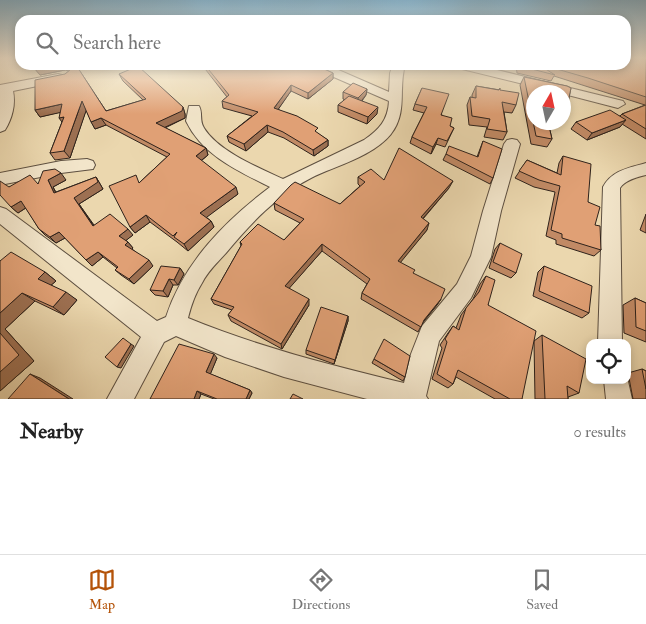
<!DOCTYPE html>
<style>
:root{--surface:#fff;--page:#f6f6f6;--text:#222;--muted:#767676;--line:#e0e0e0;--accent:#b45309}
body{margin:0;font-family:"IM FELL Double Pica",serif;background:var(--page);color:var(--text)}
.controls{position:absolute;right:15px;bottom:15px;display:grid;overflow:hidden;border-radius:10px;box-shadow:0 2px 8px #0003}
.controls button{width:45px;height:45px;display:grid;place-items:center;padding:0;border:0;border-bottom:1px solid var(--line);background:var(--surface);color:var(--text);font:25px sans-serif}
.compass{position:absolute;left:526px;top:85px;width:45px;height:45px;border-radius:50%;background:var(--surface);box-shadow:0 2px 8px #0003;rotate:9deg}
.list{margin:0;padding:0;list-style:none}
h2{display:flex;justify-content:space-between;align-items:center;height:65px;margin:0;padding:0 20px;font-size:21px}
h2 small{font-size:16px;font-weight:400;color:var(--muted)}
.icon{flex:none;width:28px;height:28px;fill:none;stroke:currentColor;stroke-width:2;stroke-linecap:round;stroke-linejoin:round}
.map{position:relative;flex:none;width:646px;height:399px;overflow:hidden}
.search{position:absolute;background:var(--surface);box-shadow:0 2px 8px #0003;left:15px;right:15px;top:15px;height:55px;display:flex;align-items:center;gap:12px;box-sizing:border-box;padding:0 18px;border-radius:15px;color:var(--muted);font-size:19px}
.sheet{height:155px;background:var(--surface)}
nav{display:flex;justify-content:space-around;align-items:center;box-sizing:border-box;height:70px;border-top:1px solid var(--line);background:var(--surface);font-size:14px;color:var(--muted)}
nav a{display:grid;justify-items:center;gap:2px}
nav .on{color:var(--accent)}
.map>svg:first-child{display:block}
.lines{fill:none;stroke-linecap:round;stroke-linejoin:round}
.minor-casing{stroke:#5d4f40;stroke-width:2}
.minor{fill:#f2e5ca;fill-rule:evenodd}
.wall{fill:#c18a65;stroke:#2e221b}
.shaded-wall{fill:#9d7052;stroke:#2e221b}
.building{fill:#e0a075;stroke:#2e221b}
</style>
<div class="map">
<svg width="646" height="399" viewBox="0 0 646 399">
<rect width="100%" height="100%" fill="#ebd7ae"/>
<filter id="stains"><feTurbulence type="fractalNoise" baseFrequency=".004" numOctaves="4"/><feColorMatrix values="0 0 0 0 .2 0 0 0 0 .09 0 0 0 0 .02 0 0 0 .5 -.17"/></filter>
<radialGradient id="worn" r=".72"><stop offset=".6" stop-color="#630" stop-opacity="0"/><stop offset="1" stop-color="#630" stop-opacity=".3"/></radialGradient>
<g class="lines">
<defs>
<g id="minor">
<path d="M 311,65 L 327,65 L 389,92 L 390,73 L 393,65 L 405,65 C 398,89 408,112 391,134 C 372,157 337,165 311,178 C 277,195 250,224 226,253 C 217,263 208,271 202,283 C 195,294 191,306 188,318 C 258,347 331,365 404,383 L 411,354 L 422,326 L 457,284 L 471,256 L 483,211 L 504,144 L 507,140 L 512,139 L 517,140 L 520,144 L 501,211 L 491,257 L 471,298 L 439,341 L 426,396 L 428,399 L 367,399 L 284,377 L 225,357 L 176,336 L 164,342 L 134,399 L 107,399 L 141,337 L 0,224 L 0,207 L 6,209 L 157,321 L 166,317 C 184,262 225,221 270,187 C 238,171 202,155 186,121 L 189,106 L 199,106 C 203,113 199,120 204,128 C 218,151 259,168 283,179 L 364,140 C 379,130 388,120 389,101 L 313,68 Z"/>
<polygon points="456,65 477,65 623,101 625,104 618,108 564,94 564,92 556,92 458,68"/>
<path d="M 58,74 L 62,75 L 64,78 L 62,81 L 13,91 C 16,104 12,119 5,130 L 0,132 L 0,85 Z"/>
<polygon points="87,159 93,161 95,165 93,169 61,173 0,185 0,173 61,161"/>
<path d="M 646,163 L 646,175 C 637,177 625,180 620,188 L 622,343 L 598,343 L 603,187 C 612,170 629,168 646,163 Z"/>
<polygon points="627,377 632,399 606,399 604,380 627,380"/>
</g>
</defs>
<use href="#minor" class="minor-casing"/>
<use href="#minor" class="minor"/>
</g>
<g class="wall">
<polygon points="646,58 646,139 622,124 620,127 587,140 571,129 576,122 620,116 622,114 645,105 554,76 551,81 517,73 516,65 626,65"/>
<polygon points="37,65 76,65 106,111 143,100 123,81 119,74 183,107 185,114 185,118 165,128 206,148 208,155 201,161 238,194 206,217 211,221 214,227 188,251 177,242 150,222 135,233 130,227 140,182 167,157 106,125 95,129 86,110 70,158 55,160 50,153 62,122 60,112 40,117 35,110 65,74 69,71 65,70 40,75 35,69"/>
<polygon points="202,65 315,65 333,73 333,79 308,99 291,91 278,109 328,140 328,146 314,156 284,138 268,132 246,151 229,142 227,136 252,116 223,108 222,101 227,97"/>
<polygon points="331,65 346,65 342,69"/>
<polygon points="524,77 567,86 571,88 566,112 564,116 564,92 534,92 534,122 548,122 552,139 547,147 531,144 520,85"/>
<polygon points="476,86 500,90 516,105 512,113 504,112 507,132 503,140 484,137 487,127 469,125 467,105 470,97 472,98 472,95"/>
<polygon points="422,88 442,115 450,126 454,128 445,147 436,144 431,154 410,143 412,137 424,113 413,110 415,104"/>
<polygon points="367,89 366,95 362,101 377,114 367,124 338,112 338,105 345,100 343,99 343,92"/>
<polygon points="483,141 493,178 490,184 443,160 446,154 477,157"/>
<polygon points="563,156 588,202 601,250 594,256 556,244 556,240 546,236 555,192 534,187 515,178 527,160 557,173 559,163"/>
<polygon points="96,177 103,189 79,204 94,225 133,235 126,240 133,248 132,249 153,266 134,284 121,275 115,270 117,268 103,257 92,266 65,238 56,243 45,235 39,229 26,208 18,213 11,207 9,187 66,180 53,187 56,192"/>
<polygon points="358,177 449,188 423,219 427,230 400,262 441,299 437,305 423,322 418,332 361,299 362,293 367,284 322,251 289,288 309,305 282,349 231,321 228,315 232,310 214,304 211,299 241,246 240,242 284,240 300,223 275,210 274,203 340,204 360,186 358,184"/>
<polygon points="646,214 646,233 640,230"/>
<polygon points="500,243 516,273 511,278 489,268 495,249"/>
<polygon points="0,261 45,272 56,281 51,285 77,300 64,315 35,301 5,329 34,361 0,391"/>
<polygon points="544,266 589,313 582,318 533,296 538,272"/>
<polygon points="180,268 184,274 178,285 173,285 168,297 155,295 150,290"/>
<polygon points="486,276 488,305 522,399 495,399 456,377 453,384 448,388 432,379 442,348 440,345 448,333 453,326 456,328 461,315 473,299 480,284"/>
<polygon points="635,298 646,303 646,342 624,333 623,305"/>
<polygon points="348,316 348,321 334,364 306,354 306,350"/>
<polygon points="542,335 579,393 568,397 568,399 535,399 534,341"/>
<polygon points="217,358 210,374 250,390 252,393 249,399 214,399 201,394 199,399 150,399"/>
<polygon points="374,359 405,377 403,381 372,363"/>
<polygon points="642,369 646,371 646,399 633,399 628,373"/>
</g>
<g class="shaded-wall">
<polygon points="53,65 61,65 65,70 40,75 35,69"/>
<polygon points="342,65 346,65 342,69"/>
<polygon points="333,73 333,79 308,99 308,93"/>
<polygon points="291,85 291,91 275,114 274,108"/>
<polygon points="367,89 366,95 358,105 358,98"/>
<polygon points="82,101 87,108 70,158 64,151"/>
<polygon points="62,104 67,111 40,117 35,110"/>
<polygon points="183,107 185,114 185,118 159,130 156,123"/>
<polygon points="378,107 377,114 367,124 368,117"/>
<polygon points="64,117 64,125 59,118"/>
<polygon points="101,118 106,125 95,129 91,122"/>
<polygon points="626,120 620,127 587,140 592,133"/>
<polygon points="267,125 268,132 246,151 244,144"/>
<polygon points="438,138 436,144 431,154 433,147"/>
<polygon points="328,140 328,146 314,156 313,150"/>
<polygon points="206,148 208,155 198,163 196,156"/>
<polygon points="61,173 66,180 53,187 59,200 54,193 48,180"/>
<polygon points="96,177 103,189 79,204 98,232 93,226 74,198"/>
<polygon points="453,181 449,188 418,224 421,217"/>
<polygon points="236,187 238,194 203,220 200,213"/>
<polygon points="21,201 27,207 18,213 11,207"/>
<polygon points="146,215 150,222 135,233 130,227"/>
<polygon points="211,221 214,227 188,251 184,244"/>
<polygon points="429,223 427,230 396,268 398,261"/>
<polygon points="128,229 133,235 124,242 119,236"/>
<polygon points="59,232 65,238 56,243 50,237"/>
<polygon points="128,242 133,248 130,251 125,245"/>
<polygon points="322,244 322,251 286,292 285,286"/>
<polygon points="98,252 103,257 92,266 86,260"/>
<polygon points="149,260 153,266 134,284 129,279"/>
<polygon points="180,268 184,274 178,285 174,280"/>
<polygon points="45,272 56,281 49,287 38,279"/>
<polygon points="169,279 173,285 168,297 163,291"/>
<polygon points="66,292 77,300 64,315 53,307"/>
<polygon points="22,293 35,301 5,329 34,361 0,391 0,313"/>
<polygon points="309,299 309,305 282,349 281,344"/>
<polygon points="441,299 437,305 421,325 424,320"/>
<polygon points="348,316 348,321 334,364 335,360"/>
<polygon points="131,344 134,346 121,368 117,367"/>
<polygon points="214,354 217,358 210,375 206,372"/>
<polygon points="30,374 40,378 73,399 69,399"/>
<polygon points="250,390 252,393 249,399 246,399"/>
<polygon points="197,391 201,394 199,399 194,399"/>
</g>
<g class="building">
<polygon points="626,58 646,58 646,97 588,78 543,65 626,65"/>
<polygon points="37,65 53,65 35,69"/>
<polygon points="68,65 76,65 106,111 146,99 119,74 138,66 183,107 182,111 156,123 206,148 196,156 236,187 200,213 211,221 184,244 174,237 177,232 173,236 146,215 130,227 109,186 136,175 139,183 170,154 101,118 91,122 82,101 64,151 50,153 64,117 59,118 62,104 35,110 35,80 65,74 70,70"/>
<polygon points="205,65 315,65 333,73 308,93 291,85 274,108 297,116 318,128 315,131 328,140 313,150 283,132 267,125 244,144 227,136 258,112 222,101 229,95"/>
<polygon points="520,65 542,65 541,66 555,75 520,66"/>
<polygon points="524,77 567,86 571,88 566,112 564,111 564,92 534,92 534,122 548,122 552,139 536,136"/>
<polygon points="353,83 367,89 358,98 343,92"/>
<polygon points="476,86 499,90 500,88 500,90 519,93 516,105 502,102 507,132 487,129 490,119 472,116 470,97 476,98"/>
<polygon points="422,88 449,94 441,115 452,118 450,126 454,128 447,141 438,138 433,147 412,137 427,107 415,104"/>
<polygon points="349,96 378,107 368,117 338,105"/>
<polygon points="646,105 646,129 622,114"/>
<polygon points="610,110 626,120 592,133 576,122"/>
<polygon points="483,141 502,149 493,178 446,154 449,146 478,157"/>
<polygon points="399,148 453,181 421,217 429,223 398,261 415,270 413,273 445,289 441,299 424,320 421,327 362,293 370,279 322,244 285,286 309,299 281,344 228,315 234,307 211,299 242,244 240,242 258,224 284,240 304,219 274,203 291,185 295,182 340,204 365,182 358,177 371,169 384,180"/>
<polygon points="563,156 591,164 588,202 600,207 595,225 600,226 601,250 562,238 562,234 551,230 560,186 539,180 519,171 527,160 561,175"/>
<polygon points="55,169 61,173 48,180 54,193 96,177 98,182 74,198 93,226 110,214 128,229 119,236 128,242 125,245 149,260 129,279 115,270 118,267 98,252 86,260 59,232 50,237 39,229 21,201 11,207 0,195 0,181 9,187 30,175 38,184 43,171"/>
<polygon points="500,243 522,254 516,273 493,262"/>
<polygon points="11,252 45,272 38,279 66,292 53,307 22,293 0,313 0,261"/>
<polygon points="161,266 180,268 174,280 169,279 163,291 150,290"/>
<polygon points="544,266 592,286 589,313 539,291"/>
<polygon points="486,276 495,280 488,305 536,331 522,399 510,399 458,370 453,384 437,374 447,342 445,339 453,326 459,330 466,308 479,292"/>
<polygon points="635,298 646,303 646,331 636,327"/>
<polygon points="321,307 348,316 335,360 306,350"/>
<polygon points="0,333 19,355 0,372"/>
<polygon points="542,335 586,359 579,393 567,386 568,399 545,399"/>
<polygon points="123,338 131,344 117,367 105,357"/>
<polygon points="384,339 410,356 405,377 374,359"/>
<polygon points="179,344 214,354 206,372 250,390 246,399 217,399 197,391 194,399 150,399"/>
<polygon points="642,369 646,371 646,389"/>
<polygon points="30,374 69,399 8,399"/>
<polygon points="293,394 303,399 290,399"/>
</g>
<linearGradient id="sky" x2="0" y2="1"><stop stop-color="#88b6d0"/><stop offset="0.51" stop-color="#f6eddb"/><stop offset="1" stop-color="#f6eddb" stop-opacity="0"/></linearGradient>
<rect width="646" height="114" fill="url(#sky)"/>
<rect width="100%" height="100%" filter="url(#stains)"/>
<rect width="100%" height="100%" fill="url(#worn)"/>
</svg>
<div class="controls">
<button><svg class="icon" aria-label="locate" viewBox="0 0 24 24"><circle cx="12" cy="12" r="6"/><path d="M12 2v4M12 18v4M2 12h4M18 12h4"/></svg></button>
</div>
<svg class="compass" viewBox="-18 -18 36 36"><path d="M0-13l5 13h-10z" fill="#e53935"/><path d="M0 13l5-13h-10z" fill="#767676"/></svg>
<div class="search"><svg class="icon" aria-label="search" viewBox="0 0 24 24"><circle cx="10" cy="10" r="6"/><path d="M15 15l6 6"/></svg>Search here</div>
</div>
<section class="sheet">
<h2>Nearby<small>0 results</small></h2>
<ul class="list">
</ul>
</section>
<nav>
<a class="on"><svg class="icon" aria-label="map" viewBox="0 0 24 24"><path d="M3 6l6-2 6 2 6-2v14l-6 2-6-2-6 2zM9 4v14M15 6v14"/></svg>Map</a>
<a><svg class="icon" aria-label="directions" viewBox="0 0 24 24"><path d="M12 3l9 9-9 9-9-9zM9 14v-3h6M13 9l2 2-2 2"/></svg>Directions</a>
<a><svg class="icon" aria-label="saved" viewBox="0 0 24 24"><path d="M7 4h10v16l-5-4-5 4z"/></svg>Saved</a>
</nav>
